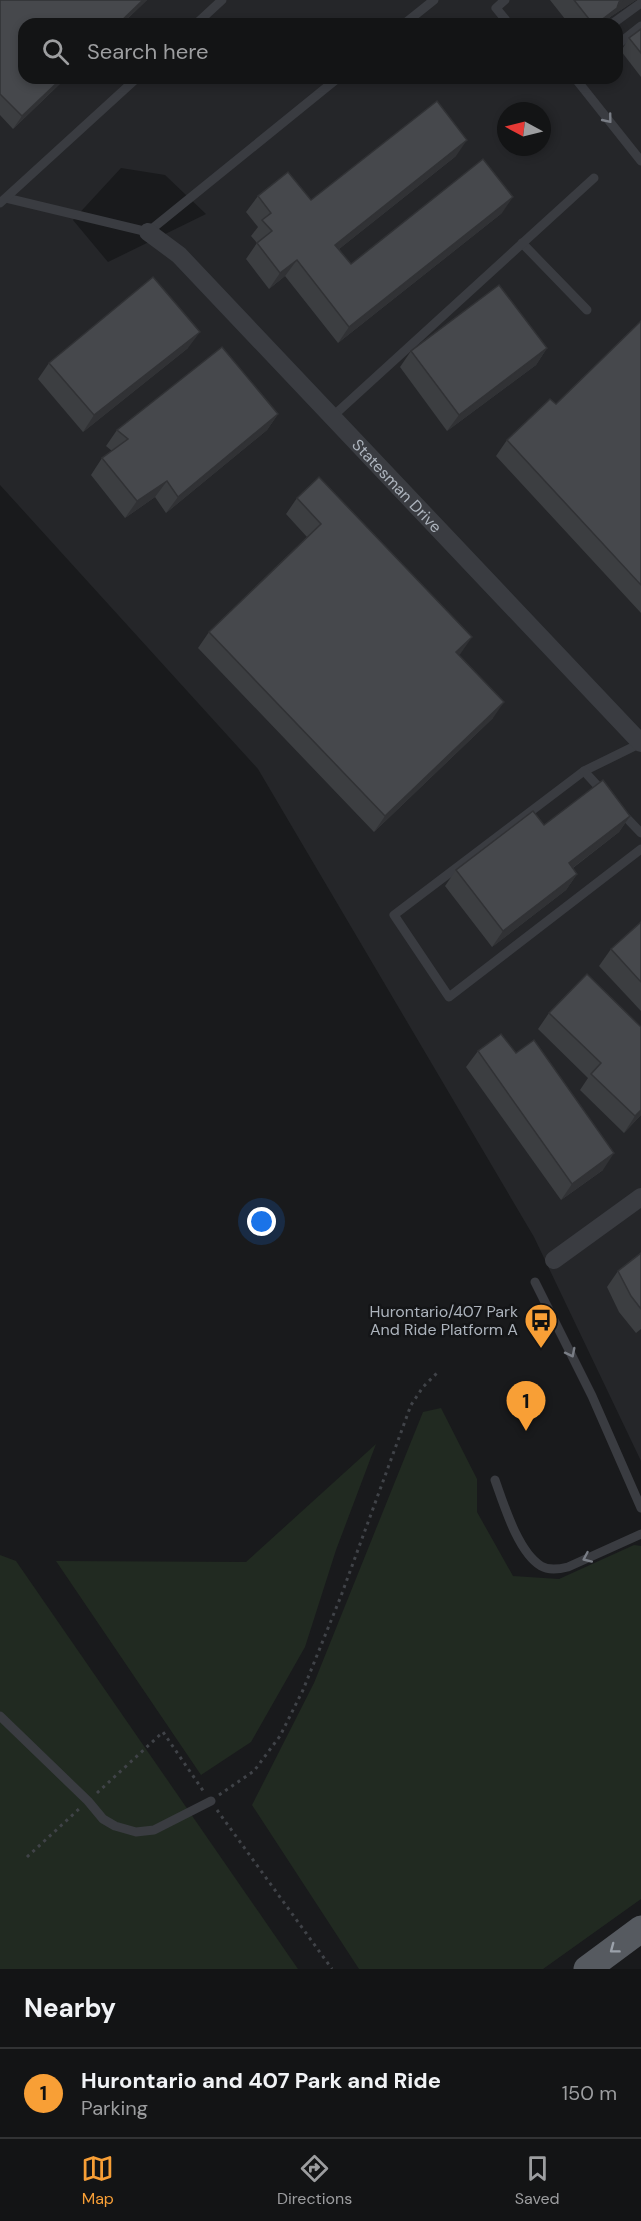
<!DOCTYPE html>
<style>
:root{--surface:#131415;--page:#1c1d1e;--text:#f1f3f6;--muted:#9d9ea0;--line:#323334;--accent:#f89f36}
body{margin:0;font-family:"DM Sans",sans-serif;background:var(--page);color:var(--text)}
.compass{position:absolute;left:497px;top:102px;width:54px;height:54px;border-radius:50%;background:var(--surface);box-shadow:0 3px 9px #0003;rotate:277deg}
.you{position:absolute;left:262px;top:1222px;width:21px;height:21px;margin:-15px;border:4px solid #fff;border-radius:50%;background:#1a73e8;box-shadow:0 0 0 9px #1a73e833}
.badge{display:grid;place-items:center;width:39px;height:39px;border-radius:50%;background:var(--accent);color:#111;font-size:20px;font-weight:700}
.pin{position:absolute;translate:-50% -50px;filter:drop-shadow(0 2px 3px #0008)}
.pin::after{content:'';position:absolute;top:32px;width:21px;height:18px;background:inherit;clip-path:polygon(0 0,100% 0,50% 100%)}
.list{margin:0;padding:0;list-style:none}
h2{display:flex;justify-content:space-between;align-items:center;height:78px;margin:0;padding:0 24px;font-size:26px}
h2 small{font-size:20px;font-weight:400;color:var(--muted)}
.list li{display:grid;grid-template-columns:39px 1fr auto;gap:18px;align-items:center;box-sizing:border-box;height:90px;padding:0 24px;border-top:2px solid var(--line)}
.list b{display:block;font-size:22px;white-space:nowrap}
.list p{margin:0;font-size:20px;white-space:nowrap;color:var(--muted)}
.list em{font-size:20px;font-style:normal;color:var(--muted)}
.icon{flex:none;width:33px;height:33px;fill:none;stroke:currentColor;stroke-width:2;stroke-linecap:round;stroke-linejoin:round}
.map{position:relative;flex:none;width:641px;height:1969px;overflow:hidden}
.search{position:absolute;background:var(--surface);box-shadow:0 3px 9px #0003;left:18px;right:18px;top:18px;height:66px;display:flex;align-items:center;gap:15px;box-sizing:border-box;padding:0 21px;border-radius:18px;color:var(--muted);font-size:22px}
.sheet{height:168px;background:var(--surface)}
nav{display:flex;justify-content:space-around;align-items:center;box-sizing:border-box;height:84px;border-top:2px solid var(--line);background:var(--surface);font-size:16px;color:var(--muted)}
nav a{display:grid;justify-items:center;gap:3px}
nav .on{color:var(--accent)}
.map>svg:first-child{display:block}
.built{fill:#252629;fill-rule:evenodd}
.green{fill:#212a21}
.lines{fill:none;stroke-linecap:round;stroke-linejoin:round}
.path{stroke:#404348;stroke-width:3;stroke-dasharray:3 4.5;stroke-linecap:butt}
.lane{stroke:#3a3c41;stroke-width:9}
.street{stroke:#3a3c41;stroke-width:18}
.primary{stroke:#565a60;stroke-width:27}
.wall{fill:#3c3e41}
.shaded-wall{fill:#313235}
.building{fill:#46484c;stroke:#313235;stroke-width:1.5}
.oneway{stroke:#797d85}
.oneway2{stroke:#9ba1aa}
.labels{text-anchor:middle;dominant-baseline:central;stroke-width:5;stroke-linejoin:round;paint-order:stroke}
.street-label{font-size:16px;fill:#acb3bc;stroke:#141517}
.poi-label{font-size:16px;fill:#acb3bc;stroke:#141517;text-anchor:end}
</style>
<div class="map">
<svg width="641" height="1969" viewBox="0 0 641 1969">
<rect width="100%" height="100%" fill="#191a1c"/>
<path class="built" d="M 0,0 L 641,0 L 641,1461 L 534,1237 L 258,769 L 0,485 ZM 24,24 L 617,24 L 617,78 L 24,78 ZM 506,111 L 542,111 L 542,147 L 506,147 ZM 121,168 L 165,175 L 206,214 L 108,262 L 73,220 Z"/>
<g class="green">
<polygon points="441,1408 477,1479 477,1512 513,1576 559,1579 634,1545 641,1546 641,1899 543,1969 359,1969 252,1805 314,1683 423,1412"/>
<polygon points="376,1444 336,1550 305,1647 251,1742 201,1775 56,1561 246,1562"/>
<polygon points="0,1555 16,1561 298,1969 0,1969"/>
</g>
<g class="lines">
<g class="path">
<polyline points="97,1793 163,1732 204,1792"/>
<polyline points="219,1795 254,1771 280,1736 303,1690 341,1596 411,1405 423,1387 437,1373"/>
<polyline points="217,1810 332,1969"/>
<polyline points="27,1857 79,1809"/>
</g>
<g class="lane">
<polyline points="505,0 496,8 509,24"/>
<polyline points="196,24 222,0"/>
<polyline points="404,24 434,0"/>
<polyline points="612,24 641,3"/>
<polyline points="617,45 641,26"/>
<polyline points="575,78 641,161"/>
<polyline points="6,198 148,232 338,78"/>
<polyline points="0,203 137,78"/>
<polyline points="522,243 587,310"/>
<polyline points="332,417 594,178"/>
<polyline points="641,743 584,771 394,915 449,997 641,849"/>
<polyline points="584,771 605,794"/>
<polyline points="620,811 641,833"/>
<polyline points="535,1282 592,1396 641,1508"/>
<path d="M 495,1480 C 504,1505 518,1552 541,1566 C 549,1571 560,1569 568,1567 L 641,1534"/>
<polyline points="0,1716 88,1801 103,1819 115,1826 136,1832 154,1830 211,1801"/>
</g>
<g class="street">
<path id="s1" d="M 148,232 L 179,255 L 641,743"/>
<polyline points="554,1260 641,1197"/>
</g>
<polyline class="primary" points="587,1969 641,1929"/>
</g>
<g class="wall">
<polygon points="0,0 147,0 122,24 24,24 24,78 66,78 13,129 0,115"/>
<polygon points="550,0 636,0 610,17 605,24 569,24"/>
<polygon points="641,29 641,77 621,51 629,38"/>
<polygon points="456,156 339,249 351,264 502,213 338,343 285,276 269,289 246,259 257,243 251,236 258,227 246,212 258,196 311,200"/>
<polygon points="641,321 641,613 496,456 507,440 556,404"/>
<polygon points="188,348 83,432 38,379 49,363"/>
<polygon points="547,348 536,365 447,431 400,367 411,351"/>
<polygon points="278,414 267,430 166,513 155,497 125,518 91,475 102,458 112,451 106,446 117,430"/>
<polygon points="297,498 461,653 459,654 493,718 374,832 198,648 209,632 307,537 286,514"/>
<polygon points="630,816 619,832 573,868 577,874 566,890 492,947 445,886 456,870"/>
<polygon points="641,922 641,1011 599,966 611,949"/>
<polygon points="587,974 641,1115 624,1133 580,1090 588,1078 538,1029 549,1013"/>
<polygon points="478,1051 603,1170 561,1200 466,1067"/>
<polygon points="641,1253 641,1329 636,1333 619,1312 607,1287 618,1271"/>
</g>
<g class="shaded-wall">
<polygon points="143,0 147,0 122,24 118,24"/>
<polygon points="623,0 636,0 610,17 605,24 596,24"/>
<polygon points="62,78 66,78 13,129 22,116"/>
<polygon points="467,140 456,156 324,261 335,245"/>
<polygon points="513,197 502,213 338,343 349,327"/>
<polygon points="297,260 285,276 269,289 280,273"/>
<polygon points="200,332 188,348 83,432 94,415"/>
<polygon points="547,348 536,365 447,431 459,415"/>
<polygon points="278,414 267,430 166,513 178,497"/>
<polygon points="167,481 155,497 125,518 137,501"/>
<polygon points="472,637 461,653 445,668 456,652"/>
<polygon points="504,702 493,718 374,832 385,816"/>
<polygon points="630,816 619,832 558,879 569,863"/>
<polygon points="577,874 566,890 492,947 503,931"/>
<polygon points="641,1110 641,1115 624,1133 635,1116"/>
<polygon points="614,1153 603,1170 561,1200 572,1184"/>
</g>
<g class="building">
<polygon points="0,0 143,0 118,24 24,24 24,78 62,78 22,116 0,94"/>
<polygon points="574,0 623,0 619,2 617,8 596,24 593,24"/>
<polygon points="641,29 641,53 629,38"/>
<polygon points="437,101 467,140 335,245 351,264 483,159 513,197 349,327 297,260 280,273 257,243 272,231 262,220 271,213 258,196 288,172 311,200"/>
<polygon points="153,277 200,332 94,415 49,363"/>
<polygon points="499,285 547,348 459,415 411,351"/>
<polygon points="641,321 641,585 507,440 550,399 556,404"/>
<polygon points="222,347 278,414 178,497 167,481 137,501 102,458 128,439 117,430"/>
<polygon points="319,477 472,637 456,652 504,702 385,816 209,632 321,524 297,498"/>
<polygon points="603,780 630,816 569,863 577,874 503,931 456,870 533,811 544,825"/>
<polygon points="641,922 641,982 611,949"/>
<polygon points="587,974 641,1027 641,1110 635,1116 591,1074 601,1063 549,1013"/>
<polygon points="501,1034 516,1053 534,1040 614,1153 572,1184 478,1051"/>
<polygon points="641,1253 641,1309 631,1296 618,1271"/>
</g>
<defs><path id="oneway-chevron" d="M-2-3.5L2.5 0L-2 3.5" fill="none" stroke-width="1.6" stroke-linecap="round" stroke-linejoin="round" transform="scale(1.5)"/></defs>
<g class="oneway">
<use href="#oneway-chevron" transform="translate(608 119) rotate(51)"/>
<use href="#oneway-chevron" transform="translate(571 1353) rotate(63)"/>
<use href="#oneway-chevron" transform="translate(587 1558) rotate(156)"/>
</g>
<use class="oneway2" href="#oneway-chevron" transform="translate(614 1949) rotate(143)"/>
<defs>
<symbol id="bus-pin" viewBox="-11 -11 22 30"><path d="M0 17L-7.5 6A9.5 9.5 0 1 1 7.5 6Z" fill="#f89f36" stroke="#141517"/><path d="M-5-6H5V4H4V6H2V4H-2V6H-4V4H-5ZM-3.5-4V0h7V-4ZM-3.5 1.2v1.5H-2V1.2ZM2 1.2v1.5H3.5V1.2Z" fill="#111"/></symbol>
</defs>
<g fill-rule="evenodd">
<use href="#bus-pin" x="522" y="1301" width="38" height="52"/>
</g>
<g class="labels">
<g class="street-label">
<text stroke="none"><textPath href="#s1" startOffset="356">Statesman Drive</textPath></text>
</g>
<g class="poi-label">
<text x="518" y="1311">Hurontario/407 Park<tspan x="518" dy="18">And Ride Platform A</tspan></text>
</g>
</g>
</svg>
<svg class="compass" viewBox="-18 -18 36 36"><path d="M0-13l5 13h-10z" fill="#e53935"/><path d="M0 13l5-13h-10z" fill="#9d9ea0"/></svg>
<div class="you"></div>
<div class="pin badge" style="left:526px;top:1431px">1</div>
<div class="search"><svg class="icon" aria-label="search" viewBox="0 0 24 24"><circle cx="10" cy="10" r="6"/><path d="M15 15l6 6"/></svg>Search here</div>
</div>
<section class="sheet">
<h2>Nearby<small></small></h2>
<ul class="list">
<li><span class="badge">1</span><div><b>Hurontario and 407 Park and Ride</b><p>Parking</p></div><em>150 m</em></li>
</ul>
</section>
<nav>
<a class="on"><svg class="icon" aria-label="map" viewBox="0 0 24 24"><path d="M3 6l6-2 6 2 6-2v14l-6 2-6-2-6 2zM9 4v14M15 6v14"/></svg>Map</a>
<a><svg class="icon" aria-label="directions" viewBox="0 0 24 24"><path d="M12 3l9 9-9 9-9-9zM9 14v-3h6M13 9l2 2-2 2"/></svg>Directions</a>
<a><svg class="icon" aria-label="saved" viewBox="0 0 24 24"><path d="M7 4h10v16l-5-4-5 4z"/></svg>Saved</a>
</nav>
